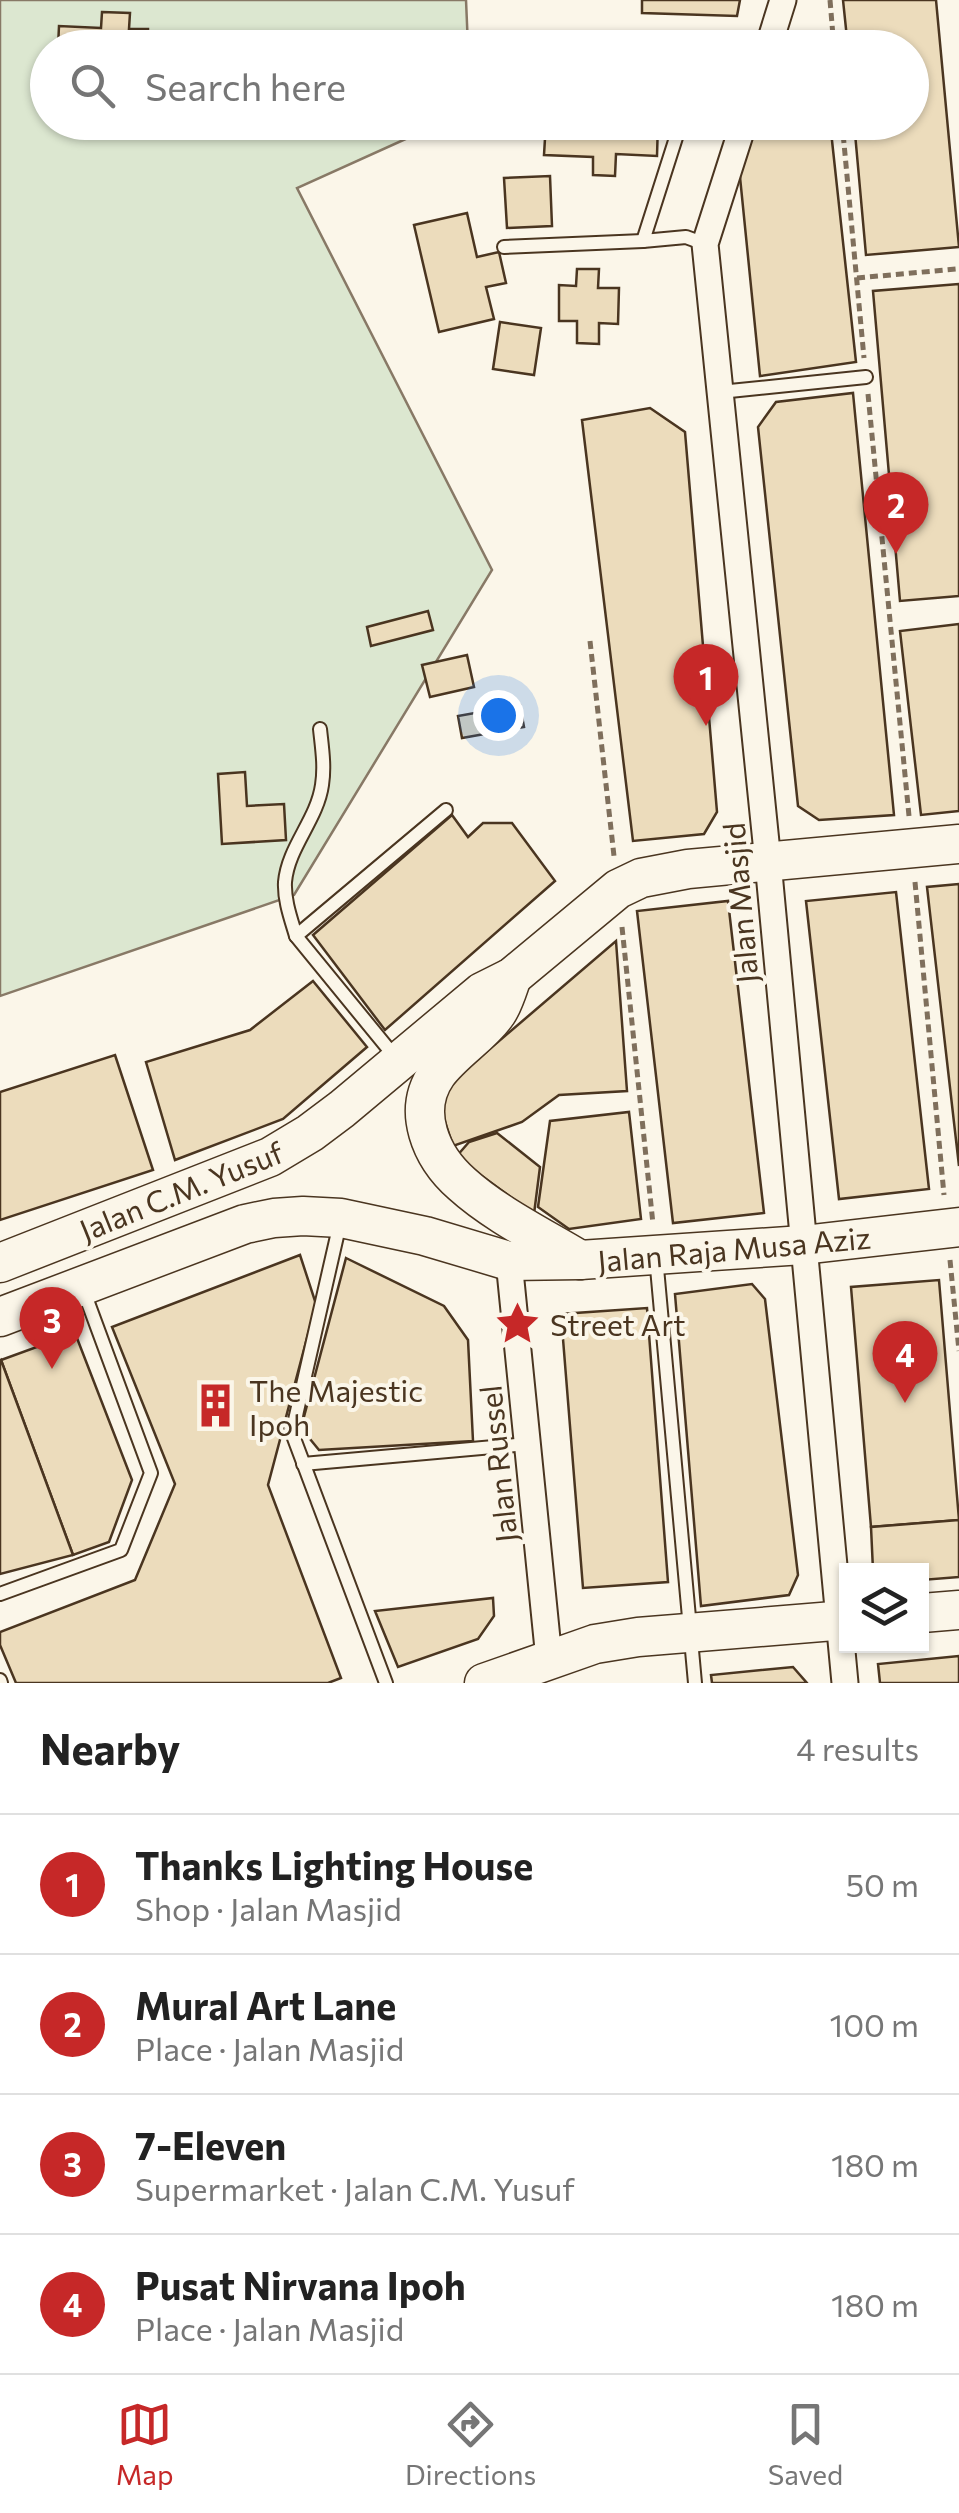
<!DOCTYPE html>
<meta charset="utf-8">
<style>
:root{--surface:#fff;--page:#f2f2f2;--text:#222;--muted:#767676;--line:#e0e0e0;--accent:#c62828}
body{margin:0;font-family:Commissioner,sans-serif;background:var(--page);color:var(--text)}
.controls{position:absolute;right:30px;bottom:30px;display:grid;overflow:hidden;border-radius:0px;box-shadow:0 2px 8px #0004}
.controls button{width:90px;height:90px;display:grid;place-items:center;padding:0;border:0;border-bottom:2px solid var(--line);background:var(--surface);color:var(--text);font:50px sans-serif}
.you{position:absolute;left:498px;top:715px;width:35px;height:35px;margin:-25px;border:8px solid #fff;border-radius:50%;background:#1a73e8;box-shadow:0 0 0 15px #1a73e833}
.badge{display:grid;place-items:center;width:65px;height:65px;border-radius:50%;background:var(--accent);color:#fff;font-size:32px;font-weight:700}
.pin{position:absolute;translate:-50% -82px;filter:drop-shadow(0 2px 5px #0008)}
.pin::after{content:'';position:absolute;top:52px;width:35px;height:30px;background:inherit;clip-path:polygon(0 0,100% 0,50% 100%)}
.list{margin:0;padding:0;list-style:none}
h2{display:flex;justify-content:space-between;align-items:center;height:130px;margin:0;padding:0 40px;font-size:42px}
h2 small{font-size:32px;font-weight:400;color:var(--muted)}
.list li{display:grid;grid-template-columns:65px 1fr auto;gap:30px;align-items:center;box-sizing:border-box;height:140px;padding:0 40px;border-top:2px solid var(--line)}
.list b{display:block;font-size:38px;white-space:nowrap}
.list p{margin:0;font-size:32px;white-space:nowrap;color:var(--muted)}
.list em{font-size:32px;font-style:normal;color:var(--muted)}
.icon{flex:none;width:55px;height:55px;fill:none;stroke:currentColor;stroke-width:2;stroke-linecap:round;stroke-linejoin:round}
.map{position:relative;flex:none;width:959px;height:1683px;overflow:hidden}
.search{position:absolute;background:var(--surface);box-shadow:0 2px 8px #0004;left:30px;right:30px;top:30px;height:110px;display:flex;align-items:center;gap:25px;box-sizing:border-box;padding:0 35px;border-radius:55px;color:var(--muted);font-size:38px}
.sheet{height:690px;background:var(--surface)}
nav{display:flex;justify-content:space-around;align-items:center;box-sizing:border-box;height:140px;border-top:2px solid var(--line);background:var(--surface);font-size:28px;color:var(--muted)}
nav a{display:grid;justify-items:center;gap:5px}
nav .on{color:var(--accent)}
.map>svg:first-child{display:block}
.green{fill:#dce7d0;stroke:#887966;stroke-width:2.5}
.building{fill:#ecdcbc;stroke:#4a3520;stroke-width:2.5}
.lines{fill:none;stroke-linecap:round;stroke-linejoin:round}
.lane-casing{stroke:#4a3520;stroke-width:16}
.street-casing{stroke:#4a3520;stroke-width:29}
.secondary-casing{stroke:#4a3520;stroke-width:41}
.path{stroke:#7f6f5c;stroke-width:5;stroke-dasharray:8 5;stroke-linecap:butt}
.lane{stroke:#fbf6e9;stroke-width:12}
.street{stroke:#fbf6e9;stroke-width:25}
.secondary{stroke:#fbf6e9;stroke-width:38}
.labels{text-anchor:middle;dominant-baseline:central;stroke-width:8;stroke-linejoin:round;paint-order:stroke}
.street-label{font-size:30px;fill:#4a3520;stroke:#fbf6e9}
.poi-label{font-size:30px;fill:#4a3520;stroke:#fbf6e9;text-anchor:start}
</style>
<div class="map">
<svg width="959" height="1683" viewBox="0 0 959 1683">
<rect width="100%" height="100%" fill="#fbf6e9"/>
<polygon class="green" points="0,0 466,0 468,47 48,48 48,122 441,123 297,188 492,570 294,895 0,996"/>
<g class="building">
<polygon points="642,0 740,0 737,16 642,13"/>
<polygon points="843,0 936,0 959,247 866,255 854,122 912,122 912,48 848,48"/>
<polygon points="102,12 130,13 129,29 148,29 148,48 58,48 59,26 101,28"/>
<polygon points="546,122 658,122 657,156 616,154 615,176 593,175 593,157 544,155"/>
<polygon points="751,122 830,122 856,362 760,376 739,167"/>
<polygon points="550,176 552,226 507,228 504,178"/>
<polygon points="467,213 477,257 499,252 506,283 486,287 494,319 439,332 414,225"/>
<polygon points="577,269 599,269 598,288 619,288 618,324 599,323 599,344 577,343 577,321 559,321 559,285 576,286"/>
<polygon points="959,284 959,596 900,601 873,291"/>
<polygon points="500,322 541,328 534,375 493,369"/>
<polygon points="853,393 894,815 819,820 798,806 758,427 776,402"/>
<polygon points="650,408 685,432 717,812 704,834 633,841 582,420"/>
<polygon points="428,611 433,630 371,646 367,627"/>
<polygon points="959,624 959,811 921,815 900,631"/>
<polygon points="467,655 474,687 430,697 422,665"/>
<polygon points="520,705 524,727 462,738 458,716"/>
<polygon points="245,772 247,806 284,804 286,840 222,844 218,774"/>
<polygon points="452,815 468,837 483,823 512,823 555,881 385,1030 313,935"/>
<polygon points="959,884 959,1166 927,887"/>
<polygon points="896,892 929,1189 839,1199 806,901"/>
<polygon points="728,901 764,1213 673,1223 637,911"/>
<polygon points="616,941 627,1091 559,1095 522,1122 453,1146 436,1095"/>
<polygon points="313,981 367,1047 283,1119 175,1160 146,1062 250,1030"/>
<polygon points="115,1055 153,1170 0,1220 0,1092"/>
<polygon points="629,1112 641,1219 569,1229 538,1207 550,1121"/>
<polygon points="497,1133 540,1167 534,1214 456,1157 469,1142"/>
<polygon points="300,1255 316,1304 268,1485 341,1678 328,1683 16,1683 0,1645 0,1632 135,1580 175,1484 112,1327"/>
<polygon points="346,1258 444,1306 468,1340 473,1441 319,1450 301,1428"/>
<polygon points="939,1280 959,1520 871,1527 851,1287"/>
<polygon points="752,1284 765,1299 798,1575 789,1595 701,1606 675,1294"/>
<polygon points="647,1308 668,1582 583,1588 561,1314"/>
<polygon points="75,1333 132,1480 109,1542 73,1555 1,1360"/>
<polygon points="1,1360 73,1555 0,1574 0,1361"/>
<polygon points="959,1520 959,1577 922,1580 922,1570 873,1570 871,1527"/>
<polygon points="493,1598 494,1616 478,1639 398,1667 375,1611"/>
<polygon points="959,1656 959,1683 880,1683 878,1664"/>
<polygon points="793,1667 807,1683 712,1683 711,1675"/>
</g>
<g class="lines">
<defs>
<g id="lane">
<polyline points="705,48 707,41"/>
<polyline points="681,122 643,241 686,237 705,244"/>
<polyline points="504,247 643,241"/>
<polyline points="720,392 866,377"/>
<path d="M 320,729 C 322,748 325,766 322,785 C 317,820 288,847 285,882 C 284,900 291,919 296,936 L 395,1057"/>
<polyline points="296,936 446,810"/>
<polyline points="340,1223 292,1433 386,1683"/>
<polyline points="656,1257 695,1683"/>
<polyline points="303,1464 527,1444"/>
<polyline points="0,1594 121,1550 151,1473 83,1289"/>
<polyline points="0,1680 1,1683"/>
</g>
<g id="street">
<polyline points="768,48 783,0"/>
<polyline points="744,122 705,244 768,862 845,1683"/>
<polyline points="509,1261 549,1659"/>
</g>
<g id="secondary">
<path d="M 512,977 C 508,988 504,1003 497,1013 C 483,1034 453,1052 437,1074 C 411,1111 431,1157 462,1184 C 495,1214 542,1237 580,1260"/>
<polyline points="0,1263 270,1157 310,1133 342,1109 482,992 512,977 618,889 641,878 688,869 959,844"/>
<polyline points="0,1317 245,1224 274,1218 303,1216 341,1218 425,1236 509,1261 580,1260 803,1245 959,1227"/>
<polyline points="922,1613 959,1610"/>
<polyline points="484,1683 595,1644 638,1637 846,1620"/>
</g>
</defs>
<use href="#lane" class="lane-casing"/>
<use href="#street" class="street-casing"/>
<use href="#secondary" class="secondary-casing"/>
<g class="path">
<polyline points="830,0 834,48"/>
<polyline points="842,122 864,358"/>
<polyline points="857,278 956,269"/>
<polyline points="868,394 909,816"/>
<polyline points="590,641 614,856"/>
<polyline points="915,882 944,1195"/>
<polyline points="622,927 653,1224"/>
<polyline points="950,1260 959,1351"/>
</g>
<use href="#lane" class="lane"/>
<use href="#street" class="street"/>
<use href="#secondary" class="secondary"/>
</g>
<defs>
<symbol id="sight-bare" viewBox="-9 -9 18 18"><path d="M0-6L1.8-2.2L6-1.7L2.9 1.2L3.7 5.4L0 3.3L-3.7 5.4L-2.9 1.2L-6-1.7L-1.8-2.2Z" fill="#c62828" stroke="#fbf6e9" stroke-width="2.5" paint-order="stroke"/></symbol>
<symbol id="building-bare" viewBox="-9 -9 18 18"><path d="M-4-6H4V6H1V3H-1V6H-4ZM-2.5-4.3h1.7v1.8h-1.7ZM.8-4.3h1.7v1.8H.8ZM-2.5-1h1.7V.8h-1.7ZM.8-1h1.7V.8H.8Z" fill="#c62828" stroke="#fbf6e9" stroke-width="2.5" paint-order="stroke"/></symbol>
</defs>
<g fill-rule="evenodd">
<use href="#sight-bare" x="486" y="1292" width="63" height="63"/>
<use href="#building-bare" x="184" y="1374" width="63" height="63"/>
</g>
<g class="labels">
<g class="street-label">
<text transform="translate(739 903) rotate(-95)">Jalan Masjid</text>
<text transform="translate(181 1190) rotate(-22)">Jalan C.M. Yusuf</text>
<text transform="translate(734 1248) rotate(-5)">Jalan Raja Musa Aziz</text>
<text transform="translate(497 1464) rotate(-96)">Jalan Russel</text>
</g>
<g class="poi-label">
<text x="550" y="1323">Street Art</text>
<text x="249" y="1389">The Majestic<tspan x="249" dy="34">Ipoh</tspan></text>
</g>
</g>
</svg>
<div class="controls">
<button><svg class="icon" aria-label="layers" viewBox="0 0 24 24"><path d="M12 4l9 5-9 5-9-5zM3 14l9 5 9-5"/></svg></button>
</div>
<div class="you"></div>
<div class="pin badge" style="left:706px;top:726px">1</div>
<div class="pin badge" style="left:896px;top:554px">2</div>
<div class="pin badge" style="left:52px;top:1369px">3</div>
<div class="pin badge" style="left:905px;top:1403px">4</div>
<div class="search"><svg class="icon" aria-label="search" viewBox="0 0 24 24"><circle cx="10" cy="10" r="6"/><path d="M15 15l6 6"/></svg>Search here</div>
</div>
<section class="sheet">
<h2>Nearby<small>4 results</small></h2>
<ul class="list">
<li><span class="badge">1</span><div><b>Thanks Lighting House</b><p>Shop · Jalan Masjid</p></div><em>50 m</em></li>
<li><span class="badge">2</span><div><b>Mural Art Lane</b><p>Place · Jalan Masjid</p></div><em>100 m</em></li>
<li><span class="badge">3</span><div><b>7-Eleven</b><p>Supermarket · Jalan C.M. Yusuf</p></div><em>180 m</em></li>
<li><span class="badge">4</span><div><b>Pusat Nirvana Ipoh</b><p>Place · Jalan Masjid</p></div><em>180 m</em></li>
</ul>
</section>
<nav>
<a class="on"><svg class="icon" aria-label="map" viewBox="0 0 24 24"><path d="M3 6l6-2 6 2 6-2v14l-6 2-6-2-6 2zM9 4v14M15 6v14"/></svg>Map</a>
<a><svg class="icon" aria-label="directions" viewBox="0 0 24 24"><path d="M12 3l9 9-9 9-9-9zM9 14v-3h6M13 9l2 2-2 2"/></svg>Directions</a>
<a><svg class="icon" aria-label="saved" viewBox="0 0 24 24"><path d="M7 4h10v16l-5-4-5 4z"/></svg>Saved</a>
</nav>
